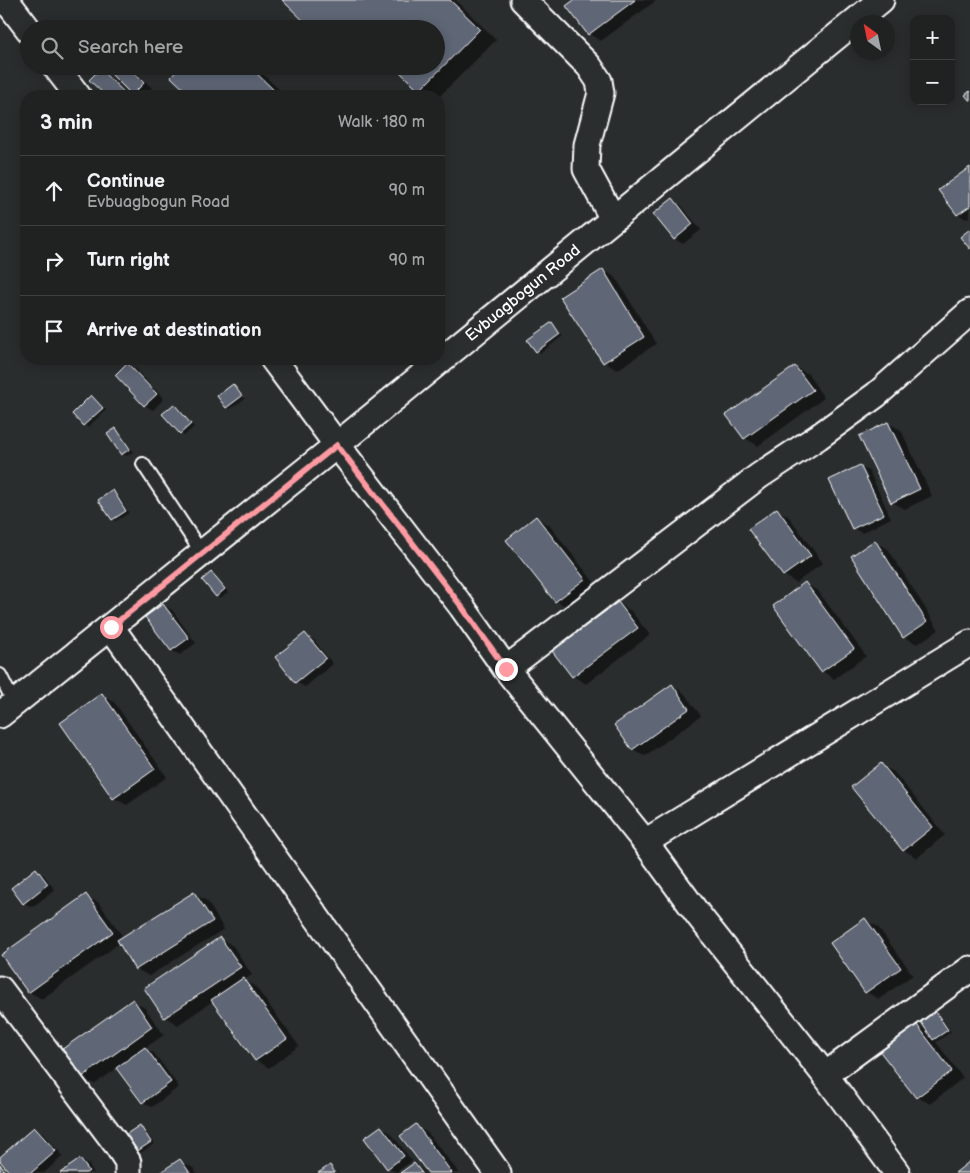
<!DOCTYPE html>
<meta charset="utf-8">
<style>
:root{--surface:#202222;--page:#282a2a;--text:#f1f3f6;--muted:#a2a4a5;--line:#3d3f40}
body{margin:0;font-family:"Balsamiq Sans",sans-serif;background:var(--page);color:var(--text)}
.controls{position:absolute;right:15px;top:15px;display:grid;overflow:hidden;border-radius:10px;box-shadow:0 2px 12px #0003}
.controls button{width:45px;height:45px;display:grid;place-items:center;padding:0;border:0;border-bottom:1px solid var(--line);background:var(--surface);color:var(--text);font:25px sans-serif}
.compass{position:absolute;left:850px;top:15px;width:45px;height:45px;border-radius:50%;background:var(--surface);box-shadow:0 2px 12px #0003;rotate:327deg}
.stop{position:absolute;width:15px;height:15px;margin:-11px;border:4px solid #ff9aa2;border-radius:50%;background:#fff}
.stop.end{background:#ff9aa2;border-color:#fff;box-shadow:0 1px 5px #0008}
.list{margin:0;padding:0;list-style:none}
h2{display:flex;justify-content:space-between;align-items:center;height:65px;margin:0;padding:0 20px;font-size:21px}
h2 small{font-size:16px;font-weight:400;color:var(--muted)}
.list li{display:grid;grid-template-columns:32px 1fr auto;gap:15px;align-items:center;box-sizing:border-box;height:70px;padding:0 20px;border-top:1px solid var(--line)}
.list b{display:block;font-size:19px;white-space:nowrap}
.list p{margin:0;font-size:16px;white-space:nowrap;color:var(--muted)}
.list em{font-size:16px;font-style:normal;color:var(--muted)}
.icon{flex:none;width:28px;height:28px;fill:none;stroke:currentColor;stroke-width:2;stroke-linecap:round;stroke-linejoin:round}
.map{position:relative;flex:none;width:970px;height:1173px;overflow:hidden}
.search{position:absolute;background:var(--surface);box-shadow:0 2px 12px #0003;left:20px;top:20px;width:425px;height:55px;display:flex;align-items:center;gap:12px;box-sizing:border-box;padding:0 18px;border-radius:28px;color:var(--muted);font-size:19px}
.panel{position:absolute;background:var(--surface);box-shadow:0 2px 12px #0003;left:20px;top:90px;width:425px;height:275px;border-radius:20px}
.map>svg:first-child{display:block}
.shadow{fill:#0007}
.building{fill:#5f6674;stroke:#fff}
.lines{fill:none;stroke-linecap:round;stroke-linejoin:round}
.service-casing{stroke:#fff;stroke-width:16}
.minor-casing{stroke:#fff;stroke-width:29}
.service{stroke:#2a2d2e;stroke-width:12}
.minor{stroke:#2a2d2e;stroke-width:25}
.route{stroke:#ff9aa2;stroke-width:6}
.labels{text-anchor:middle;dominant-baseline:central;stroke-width:5;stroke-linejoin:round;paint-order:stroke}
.street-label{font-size:16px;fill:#fff;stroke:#2a2d2e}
</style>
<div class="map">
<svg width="970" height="1173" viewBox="0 0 970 1173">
<rect width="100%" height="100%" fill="#2a2d2e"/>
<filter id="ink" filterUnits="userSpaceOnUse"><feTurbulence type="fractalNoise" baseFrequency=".02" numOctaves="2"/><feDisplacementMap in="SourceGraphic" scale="10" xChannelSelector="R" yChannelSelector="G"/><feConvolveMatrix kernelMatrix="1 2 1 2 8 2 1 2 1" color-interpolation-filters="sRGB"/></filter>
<g filter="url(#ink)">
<g class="shadow">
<polygon points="284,0 456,0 496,40 439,97 431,96 420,90 436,66 436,29"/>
<polygon points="577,0 657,0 601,41 589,34"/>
<polygon points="130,66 152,88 144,96 137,96 133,94 105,67"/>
<polygon points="183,66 254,66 286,96 192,96 173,77"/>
<polygon points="100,71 108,75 130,96 108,96 91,80"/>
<polygon points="970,168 970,216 966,219 958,214"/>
<polygon points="673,200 681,205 701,230 683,244 675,239"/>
<polygon points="604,270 616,278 656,344 617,370 604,362 562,297"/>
<polygon points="552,324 555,326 563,336 541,353 537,351"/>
<polygon points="127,364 136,369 164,399 153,410 144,405"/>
<polygon points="795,367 808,374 824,398 758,446 745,438 728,415"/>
<polygon points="233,386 237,388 245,399 230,409 227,407"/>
<polygon points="91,397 95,399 106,410 88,427 84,425 73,414"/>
<polygon points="174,406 178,408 194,427 184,436 180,433"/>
<polygon points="888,423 901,430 932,496 905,509 892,502"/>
<polygon points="116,430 120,432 133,452 126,456 122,454 109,434"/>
<polygon points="860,467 869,471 891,518 862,533 853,528"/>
<polygon points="113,492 117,494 129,513 116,521 112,519"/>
<polygon points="777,509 789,517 823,563 796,583 784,575"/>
<polygon points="536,518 549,525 597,586 569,608 556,601"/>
<polygon points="875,542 888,549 939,630 917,644 904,637"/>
<polygon points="212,573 215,576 228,592 220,598 217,596"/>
<polygon points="805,584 818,591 866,656 834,679 822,671"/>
<polygon points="619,603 631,611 650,635 586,684 573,676 554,652"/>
<polygon points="163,605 172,610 196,643 180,655 171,650"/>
<polygon points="305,635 314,640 333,664 305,687 296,682"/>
<polygon points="672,685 684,693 701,716 645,756 632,749"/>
<polygon points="102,695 114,702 167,777 127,805 114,798"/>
<polygon points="881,765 894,772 945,835 917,858 904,850 853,787"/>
<polygon points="36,870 44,875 55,890 32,907 24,903"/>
<polygon points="194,894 207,901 224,929 149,976 136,969 120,943 42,999 29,992 86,896 99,903 123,937"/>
<polygon points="865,920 878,927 913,975 879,999 866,992"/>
<polygon points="220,938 233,946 252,975 244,980 255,986 299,1046 269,1068 256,1060 213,1001 178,1025 165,1017 146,988"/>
<polygon points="133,1001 145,1008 164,1035 145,1048 154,1053 179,1087 152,1107 143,1102 118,1068 94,1084 81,1077"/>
<polygon points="934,1011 938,1013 951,1032 936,1042 963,1078 930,1104 917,1097 914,1023 928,1031"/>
<polygon points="140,1126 144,1129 154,1144 137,1155 134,1153"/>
<polygon points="416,1126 428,1133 459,1173 429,1173"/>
<polygon points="381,1127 390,1132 412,1161 396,1172 388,1168"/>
<polygon points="34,1128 43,1133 63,1156 44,1173 0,1173 0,1163 6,1167 0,1158"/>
<polygon points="80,1160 89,1165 94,1173 62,1173"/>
<polygon points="180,1160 193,1168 197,1173 161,1173"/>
<polygon points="414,1164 422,1169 425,1173 402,1173"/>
<polygon points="330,1167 339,1173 320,1173"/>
</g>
<g class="building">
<polygon points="282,0 450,0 480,29 419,91 394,66 436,66 436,29 312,29"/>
<polygon points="574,0 635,0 588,35 566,6"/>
<polygon points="128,66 144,83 132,95 104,67"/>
<polygon points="181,66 249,66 280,96 191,96 171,77"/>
<polygon points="100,69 127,95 127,96 106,96 89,80"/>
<polygon points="970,91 970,101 965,95"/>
<polygon points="970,167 970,206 957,215 938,190"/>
<polygon points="673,198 693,224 674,240 653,214"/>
<polygon points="970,229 970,249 960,237"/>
<polygon points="603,269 644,337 603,363 560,297"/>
<polygon points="552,322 560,334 536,352 527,340"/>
<polygon points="127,363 157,394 144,406 115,375"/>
<polygon points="795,366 813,390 744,439 726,415"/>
<polygon points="233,384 242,396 226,408 217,396"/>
<polygon points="91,395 103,408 83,426 72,414"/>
<polygon points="174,404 191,424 180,434 162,414"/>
<polygon points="888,422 920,489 891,503 859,436"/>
<polygon points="116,428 130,449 121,455 107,434"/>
<polygon points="860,465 884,514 852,529 829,480"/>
<polygon points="113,490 126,511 112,520 98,500"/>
<polygon points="777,508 811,556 783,576 748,529"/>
<polygon points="536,516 585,579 555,602 506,540"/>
<polygon points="875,540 927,622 903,638 851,556"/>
<polygon points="211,572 225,589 216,597 202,580"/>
<polygon points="805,582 854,649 821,672 773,606"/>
<polygon points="618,602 638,628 572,677 552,651"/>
<polygon points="163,604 189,638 171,651 145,617"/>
<polygon points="305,633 326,658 295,683 275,657"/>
<polygon points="672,684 689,709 632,750 614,725"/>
<polygon points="102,693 155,769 113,799 60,723"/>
<polygon points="881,763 933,827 903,851 851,787"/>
<polygon points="36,868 48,884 23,904 11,888"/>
<polygon points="194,892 213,921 135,970 117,940"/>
<polygon points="86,894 113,932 28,993 1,955"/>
<polygon points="865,918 901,968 865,993 830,943"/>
<polygon points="220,937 241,967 164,1018 144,988"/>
<polygon points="243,978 287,1039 255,1061 211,1000"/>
<polygon points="133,999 152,1027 81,1078 61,1050"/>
<polygon points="934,1009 948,1030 933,1040 919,1019"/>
<polygon points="914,1021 952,1071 916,1098 878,1049"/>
<polygon points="145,1047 171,1082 142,1103 116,1068"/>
<polygon points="416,1124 452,1173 428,1173 400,1136"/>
<polygon points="140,1125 151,1142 133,1154 122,1137"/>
<polygon points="381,1126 404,1156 387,1169 364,1138"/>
<polygon points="34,1127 56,1151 31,1173 10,1173 0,1161 0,1157"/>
<polygon points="80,1159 89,1171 86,1173 60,1173"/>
<polygon points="180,1159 190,1173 159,1173"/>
<polygon points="970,1161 970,1173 955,1173"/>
<polygon points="414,1163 422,1173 400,1173"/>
<polygon points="0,1164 6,1173 0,1173"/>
<polygon points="330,1165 335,1173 318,1173"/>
</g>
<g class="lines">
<defs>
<g id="service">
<polyline points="143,464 202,553"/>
<polyline points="0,675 14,703"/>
</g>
<g id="minor">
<polyline points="6,0 29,30"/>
<polyline points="523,0 589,66 599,81 601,93 587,145 586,169 613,219"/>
<polyline points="55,66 78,96"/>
<polyline points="273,359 337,445 462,607 506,669 645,842 699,916 825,1075 897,1173"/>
<polyline points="111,627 498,1173"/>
<polyline points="506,669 759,476 818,437 876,395 970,312"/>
<path id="s1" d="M 0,715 L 337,445 L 881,0"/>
<polyline points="645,842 970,643"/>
<polyline points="0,989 117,1145 128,1162 128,1173"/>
<polyline points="825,1075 970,969"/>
</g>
</defs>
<use href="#service" class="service-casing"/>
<use href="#minor" class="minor-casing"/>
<use href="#service" class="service"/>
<use href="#minor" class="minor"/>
</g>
</g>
<g class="lines" filter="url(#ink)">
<polyline class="route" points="111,627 337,445 462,607 506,669"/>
</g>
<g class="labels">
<g class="street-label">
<text stroke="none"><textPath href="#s1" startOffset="672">Evbuagbogun Road</textPath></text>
</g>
</g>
</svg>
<div class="controls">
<button>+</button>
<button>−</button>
</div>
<svg class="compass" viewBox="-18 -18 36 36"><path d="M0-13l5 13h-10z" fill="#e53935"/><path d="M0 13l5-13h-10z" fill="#a2a4a5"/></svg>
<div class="stop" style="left:111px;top:627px"></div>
<div class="stop end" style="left:506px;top:669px"></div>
<div class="search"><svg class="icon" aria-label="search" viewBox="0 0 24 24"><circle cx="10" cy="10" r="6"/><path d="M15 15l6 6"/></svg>Search here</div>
<section class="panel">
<h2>3 min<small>Walk · 180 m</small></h2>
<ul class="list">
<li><svg class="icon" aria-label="ahead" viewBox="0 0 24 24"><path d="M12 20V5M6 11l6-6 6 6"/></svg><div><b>Continue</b><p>Evbuagbogun Road</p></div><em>90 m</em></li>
<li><svg class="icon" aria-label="right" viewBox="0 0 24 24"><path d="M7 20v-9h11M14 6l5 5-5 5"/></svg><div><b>Turn right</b></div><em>90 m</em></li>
<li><svg class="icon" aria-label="arrive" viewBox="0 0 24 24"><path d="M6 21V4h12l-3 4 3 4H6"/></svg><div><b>Arrive at destination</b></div></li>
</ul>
</section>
</div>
